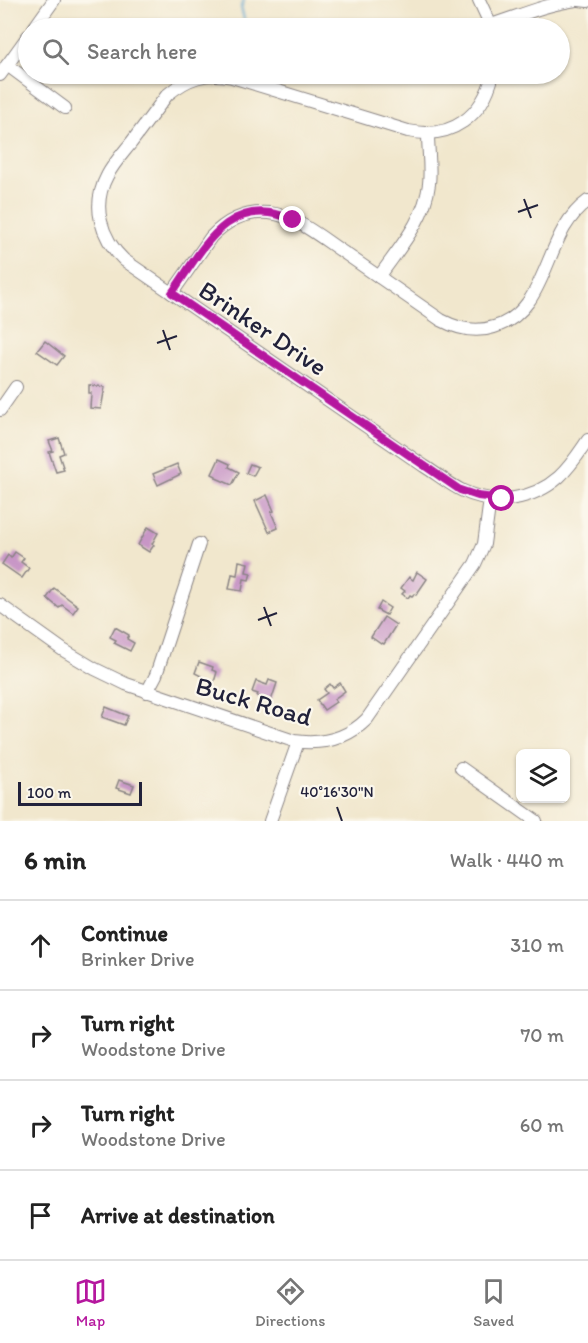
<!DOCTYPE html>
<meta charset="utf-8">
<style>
:root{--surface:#fff;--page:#f6f6f6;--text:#222;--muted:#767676;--line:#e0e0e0;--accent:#b5179e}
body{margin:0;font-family:Itim,sans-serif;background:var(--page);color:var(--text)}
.controls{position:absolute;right:18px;bottom:18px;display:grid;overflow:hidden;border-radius:9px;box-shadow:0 2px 4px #0004}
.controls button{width:54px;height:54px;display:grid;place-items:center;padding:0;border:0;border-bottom:2px solid var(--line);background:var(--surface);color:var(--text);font:30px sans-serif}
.scale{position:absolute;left:18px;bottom:15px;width:124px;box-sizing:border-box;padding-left:6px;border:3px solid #22223b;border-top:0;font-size:16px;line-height:21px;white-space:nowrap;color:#22223b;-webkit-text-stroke:4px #fbf7ec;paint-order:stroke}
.stop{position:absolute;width:18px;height:18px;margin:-14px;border:4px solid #b5179e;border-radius:50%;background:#fff}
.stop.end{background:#b5179e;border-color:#fff;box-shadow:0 2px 6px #0008}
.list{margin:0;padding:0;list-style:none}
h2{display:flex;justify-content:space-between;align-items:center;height:78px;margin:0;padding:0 24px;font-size:26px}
h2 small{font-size:20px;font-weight:400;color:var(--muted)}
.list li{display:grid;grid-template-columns:39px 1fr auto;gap:18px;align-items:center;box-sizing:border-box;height:90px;padding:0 24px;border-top:2px solid var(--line)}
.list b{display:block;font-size:22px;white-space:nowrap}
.list p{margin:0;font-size:20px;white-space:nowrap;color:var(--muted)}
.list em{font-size:20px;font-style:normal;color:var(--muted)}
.icon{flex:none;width:33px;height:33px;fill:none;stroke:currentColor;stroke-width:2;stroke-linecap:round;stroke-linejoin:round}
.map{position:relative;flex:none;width:588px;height:821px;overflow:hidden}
.search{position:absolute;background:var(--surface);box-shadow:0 2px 4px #0004;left:18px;right:18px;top:18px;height:66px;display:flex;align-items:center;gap:15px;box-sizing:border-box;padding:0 21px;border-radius:33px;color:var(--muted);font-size:22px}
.sheet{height:438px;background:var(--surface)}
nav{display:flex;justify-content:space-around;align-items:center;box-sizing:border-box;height:84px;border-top:2px solid var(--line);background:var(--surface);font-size:16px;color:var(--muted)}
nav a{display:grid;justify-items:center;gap:3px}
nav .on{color:var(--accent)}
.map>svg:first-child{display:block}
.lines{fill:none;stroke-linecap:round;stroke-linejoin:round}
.stream{stroke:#58a4d0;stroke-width:2}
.building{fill:#c896c6}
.minor-casing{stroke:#8a8484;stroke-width:14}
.minor{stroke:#fff;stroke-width:12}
.route{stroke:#b5179e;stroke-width:8}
.ticks{fill:none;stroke:#22223b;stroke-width:2}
.labels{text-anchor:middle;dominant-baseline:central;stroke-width:4.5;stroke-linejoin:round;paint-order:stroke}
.street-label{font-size:26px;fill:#22223b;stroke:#fbf7ec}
.ticks-label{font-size:15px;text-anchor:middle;fill:#22223b;stroke:#fbf7ec;stroke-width:4.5;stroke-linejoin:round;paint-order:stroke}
</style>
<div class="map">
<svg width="588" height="821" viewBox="0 0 588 821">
<rect width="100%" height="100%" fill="#fbf7ec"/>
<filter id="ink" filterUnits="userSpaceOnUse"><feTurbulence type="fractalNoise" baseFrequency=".0167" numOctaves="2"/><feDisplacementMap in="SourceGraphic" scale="12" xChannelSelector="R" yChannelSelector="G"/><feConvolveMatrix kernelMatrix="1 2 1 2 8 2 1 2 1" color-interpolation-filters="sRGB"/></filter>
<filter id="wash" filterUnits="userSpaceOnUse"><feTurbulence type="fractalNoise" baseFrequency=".008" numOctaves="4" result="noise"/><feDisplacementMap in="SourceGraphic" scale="24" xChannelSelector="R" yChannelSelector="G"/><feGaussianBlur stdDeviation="1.35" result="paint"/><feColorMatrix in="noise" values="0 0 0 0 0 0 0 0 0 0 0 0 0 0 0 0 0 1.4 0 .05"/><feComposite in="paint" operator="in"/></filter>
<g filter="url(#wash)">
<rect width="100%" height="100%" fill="#f1e7cd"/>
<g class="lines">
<polyline class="stream" points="244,0 241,7 244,19"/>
</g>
<g id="blocks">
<g class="building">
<polygon points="45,341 64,356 57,365 37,351"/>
<polygon points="89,385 105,387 101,409 90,408 91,393 89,393"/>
<polygon points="59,438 64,453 59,455 64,470 56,472 49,452 53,451 49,441"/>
<polygon points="219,459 230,464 229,467 239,472 232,485 216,478 216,476 212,474"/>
<polygon points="177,464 181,474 158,485 153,474"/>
<polygon points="250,464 258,467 253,476 246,473"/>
<polygon points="267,495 274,511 271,512 278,528 269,532 255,501"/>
<polygon points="148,527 158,533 152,544 154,545 149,552 138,545"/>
<polygon points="15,552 24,558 21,562 29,568 22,578 2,564 8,555 11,558"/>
<polygon points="239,561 248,563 246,572 251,573 249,580 244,579 242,591 229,589 232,574 237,575"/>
<polygon points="417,572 427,579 416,595 414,594 412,596 410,595 408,598 402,594 405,591 401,588 409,577 413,580"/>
<polygon points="54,588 78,606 73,613 62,605 59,608 47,598"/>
<polygon points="381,602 390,608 386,615 377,610"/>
<polygon points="384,617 396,625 384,644 382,643 381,644 371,637"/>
<polygon points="115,627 129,635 127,639 134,643 130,651 114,643 116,640 110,637"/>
<polygon points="199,662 213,667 212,670 217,672 214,682 201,677 201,676 195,673"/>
<polygon points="269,680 277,683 271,701 257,696 258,694 252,692 256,681 267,685"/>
<polygon points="340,683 345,691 334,699 336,702 324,710 317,700 327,693 324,689 330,684 333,688"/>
<polygon points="106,707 128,716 124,725 102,717"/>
<polygon points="119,780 134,785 131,793 116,788"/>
</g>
</g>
</g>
<g filter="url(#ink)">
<use href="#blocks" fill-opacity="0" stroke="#8a8484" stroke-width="1.5"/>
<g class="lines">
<defs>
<g id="minor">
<polyline points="479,0 492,28"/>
<polyline points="579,0 588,1"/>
<path d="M 491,25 C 519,16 547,4 576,0"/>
<polyline points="34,28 54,0"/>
<polyline points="7,65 65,108"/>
<path d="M 493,74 C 483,116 452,140 408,131 L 232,77 C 207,71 187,78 167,95 C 155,111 143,127 131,143 C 123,153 113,164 107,176 C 91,206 101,238 124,260 L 424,466 C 437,474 450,485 463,491 C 495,506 533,500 559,477 C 571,466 579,453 588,440"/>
<polyline points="0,75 28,36"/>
<path d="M 379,277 C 399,248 425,220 429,184 C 431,168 428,150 428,134"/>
<path d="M 172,293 L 211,237 C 227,220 246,211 269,213 C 296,215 324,240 346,254 C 378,276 409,298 441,320 C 458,329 476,333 494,327 C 551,310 542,233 588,201"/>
<polyline points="0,410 16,387"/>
<path d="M 0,605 L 63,650 L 95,669 L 126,684 L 294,741 C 322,745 347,739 367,719 L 475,564 L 484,544 L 490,499"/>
<polyline points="147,692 156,675 199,544"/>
<polyline points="461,768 536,821"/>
<polyline points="270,821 298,742"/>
</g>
</defs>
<use href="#minor" class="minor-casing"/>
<use href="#minor" class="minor"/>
</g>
</g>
<g class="lines" filter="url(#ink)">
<path class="route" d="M 293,220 C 229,191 202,250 172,293 L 460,490 L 478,496 L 502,499"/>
</g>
<path class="ticks" d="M 524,199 L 531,218M 518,212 L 538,205M 163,330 L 170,350M 157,343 L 177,336M 264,607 L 271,626M 258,620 L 277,613M 337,807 L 342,821"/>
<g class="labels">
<g class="street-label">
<text transform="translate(263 328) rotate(34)">Brinker Drive</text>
<text transform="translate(254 701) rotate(16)">Buck Road</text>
</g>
</g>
<g class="ticks-label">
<text x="337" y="797">40°16'30"N</text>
</g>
</svg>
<div class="controls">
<button><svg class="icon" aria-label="layers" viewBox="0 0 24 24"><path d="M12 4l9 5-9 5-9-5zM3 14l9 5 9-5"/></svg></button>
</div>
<div class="scale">100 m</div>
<div class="stop" style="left:502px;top:499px"></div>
<div class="stop end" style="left:293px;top:220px"></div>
<div class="search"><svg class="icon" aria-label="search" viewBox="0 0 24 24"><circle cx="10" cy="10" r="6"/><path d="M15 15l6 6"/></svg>Search here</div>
</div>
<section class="sheet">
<h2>6 min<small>Walk · 440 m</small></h2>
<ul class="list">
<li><svg class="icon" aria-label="ahead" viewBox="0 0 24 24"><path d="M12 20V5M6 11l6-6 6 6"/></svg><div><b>Continue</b><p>Brinker Drive</p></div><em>310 m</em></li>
<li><svg class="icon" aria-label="right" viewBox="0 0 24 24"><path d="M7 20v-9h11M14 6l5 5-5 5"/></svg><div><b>Turn right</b><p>Woodstone Drive</p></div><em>70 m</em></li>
<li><svg class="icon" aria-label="right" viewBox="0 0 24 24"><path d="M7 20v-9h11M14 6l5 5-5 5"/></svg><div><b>Turn right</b><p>Woodstone Drive</p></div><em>60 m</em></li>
<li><svg class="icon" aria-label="arrive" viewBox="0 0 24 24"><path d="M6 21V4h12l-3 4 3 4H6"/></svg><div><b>Arrive at destination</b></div></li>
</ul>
</section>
<nav>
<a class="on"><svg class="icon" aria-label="map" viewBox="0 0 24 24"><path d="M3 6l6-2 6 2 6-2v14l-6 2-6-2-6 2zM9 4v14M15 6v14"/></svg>Map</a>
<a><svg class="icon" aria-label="directions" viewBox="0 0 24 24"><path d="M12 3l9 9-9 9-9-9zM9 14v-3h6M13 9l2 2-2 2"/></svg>Directions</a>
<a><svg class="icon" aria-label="saved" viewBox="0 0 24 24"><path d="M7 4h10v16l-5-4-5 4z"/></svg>Saved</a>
</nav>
